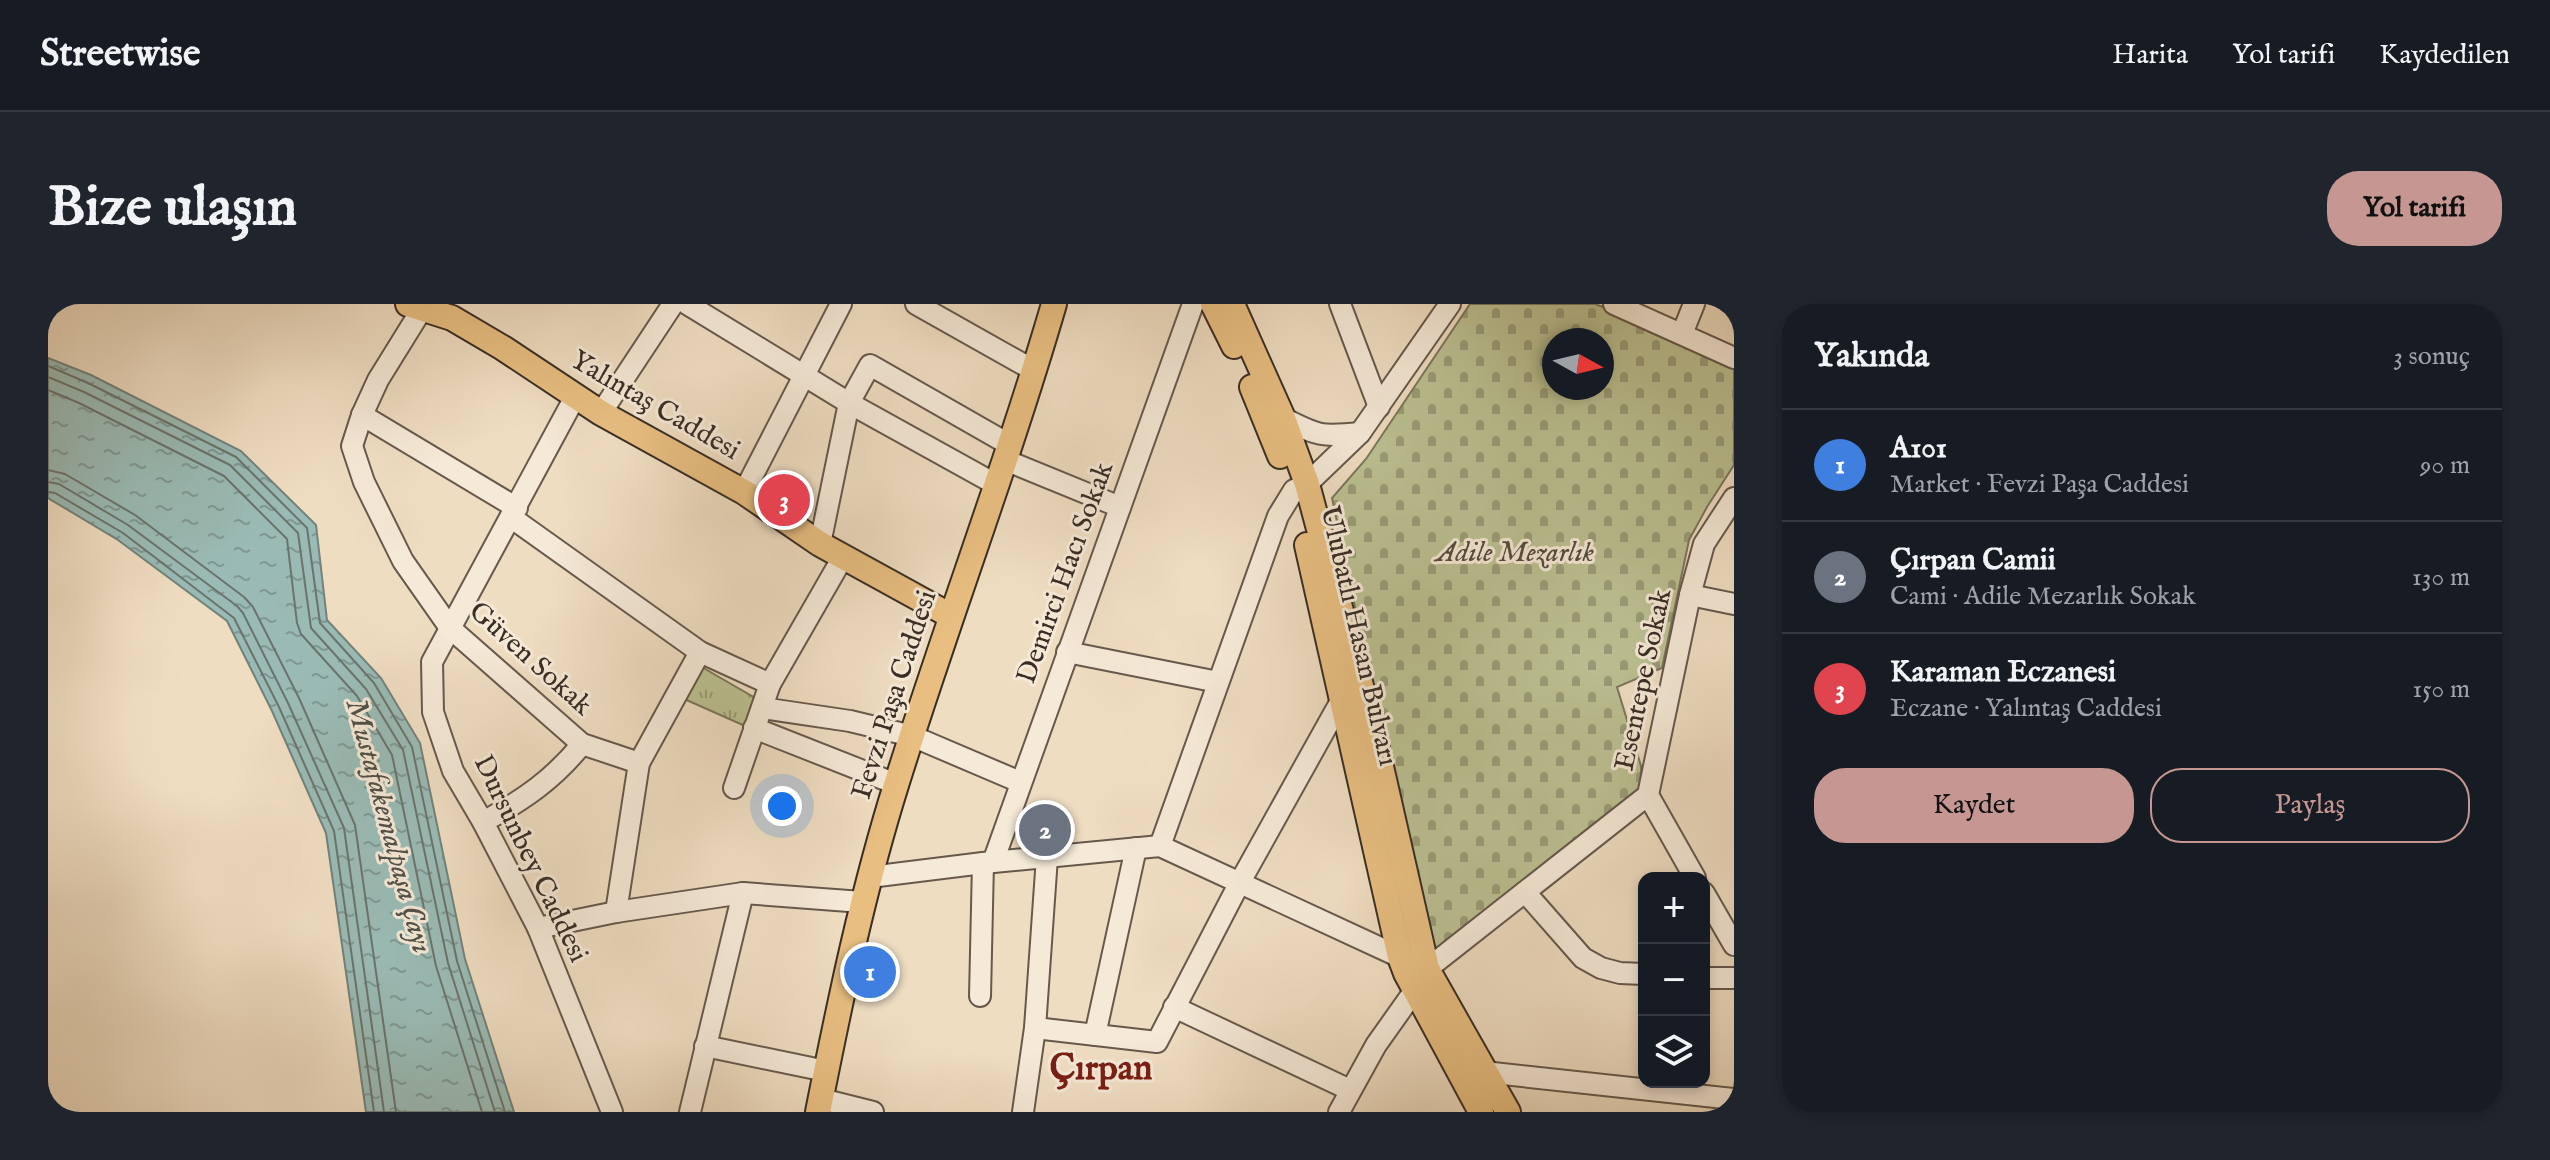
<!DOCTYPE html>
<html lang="tr">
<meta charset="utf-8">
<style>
:root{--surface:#171b24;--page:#20242c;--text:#f1f3f6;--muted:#9ea1a6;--line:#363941;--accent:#c59692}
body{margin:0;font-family:"IM FELL English",serif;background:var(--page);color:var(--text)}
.controls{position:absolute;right:24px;bottom:24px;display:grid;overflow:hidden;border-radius:16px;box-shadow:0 4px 12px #0003}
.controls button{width:72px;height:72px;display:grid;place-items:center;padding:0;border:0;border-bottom:2px solid var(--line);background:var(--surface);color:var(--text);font:40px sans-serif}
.compass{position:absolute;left:1494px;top:24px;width:72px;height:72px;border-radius:50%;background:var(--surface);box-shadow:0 4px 12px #0003;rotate:98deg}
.you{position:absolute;left:734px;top:502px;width:28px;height:28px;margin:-20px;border:6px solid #fff;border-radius:50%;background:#1a73e8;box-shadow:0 0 0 12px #1a73e833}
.badge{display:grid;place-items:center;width:52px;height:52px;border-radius:50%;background:var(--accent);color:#fff;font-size:26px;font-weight:700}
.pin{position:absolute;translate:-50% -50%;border:4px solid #fff;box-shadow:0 2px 8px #0006}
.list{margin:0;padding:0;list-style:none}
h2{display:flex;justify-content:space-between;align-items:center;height:104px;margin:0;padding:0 32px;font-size:34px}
h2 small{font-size:26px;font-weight:400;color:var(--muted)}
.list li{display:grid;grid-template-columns:52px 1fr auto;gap:24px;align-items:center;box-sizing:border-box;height:112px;padding:0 32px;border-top:2px solid var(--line)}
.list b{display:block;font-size:30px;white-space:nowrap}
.list p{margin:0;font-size:26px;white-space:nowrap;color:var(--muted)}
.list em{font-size:26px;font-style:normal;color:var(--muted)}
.actions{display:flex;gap:16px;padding:24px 32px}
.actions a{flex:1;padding:18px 0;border:2px solid var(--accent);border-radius:32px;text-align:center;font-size:28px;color:var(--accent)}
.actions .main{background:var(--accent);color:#111}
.icon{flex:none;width:44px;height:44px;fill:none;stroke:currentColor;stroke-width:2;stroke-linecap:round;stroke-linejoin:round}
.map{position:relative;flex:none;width:1686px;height:808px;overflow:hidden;border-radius:32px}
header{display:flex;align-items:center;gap:48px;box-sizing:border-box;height:112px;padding:0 40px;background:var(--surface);border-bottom:2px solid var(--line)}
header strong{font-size:38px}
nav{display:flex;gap:44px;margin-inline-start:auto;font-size:28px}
.intro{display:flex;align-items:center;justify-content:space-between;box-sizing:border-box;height:192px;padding:0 48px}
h1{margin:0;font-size:56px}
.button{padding:20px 36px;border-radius:32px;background:var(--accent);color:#111;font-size:28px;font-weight:700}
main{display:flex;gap:48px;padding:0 48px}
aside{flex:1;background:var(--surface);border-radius:32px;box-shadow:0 4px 12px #0003}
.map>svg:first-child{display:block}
.cemetery{fill:url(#cemetery-stones);stroke:#7a765c;stroke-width:2;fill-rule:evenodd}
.park{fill:url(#park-tufts);stroke:#7a765c;stroke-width:2}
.water{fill:url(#water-ripples);stroke:#73827b;stroke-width:2}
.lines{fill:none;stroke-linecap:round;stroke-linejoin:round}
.shore{stroke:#6a746d;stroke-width:2}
.minor-casing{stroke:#66594c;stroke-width:24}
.major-casing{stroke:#392d25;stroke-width:28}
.minor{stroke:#f5e9d7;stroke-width:20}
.major{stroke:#e8be81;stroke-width:24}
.labels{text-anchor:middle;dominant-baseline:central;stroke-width:6;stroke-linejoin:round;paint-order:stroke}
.street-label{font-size:28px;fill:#392d25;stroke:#f5e9d7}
.park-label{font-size:28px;font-style:italic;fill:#534a3b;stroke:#f5e9d7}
.water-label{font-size:30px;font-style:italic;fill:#515049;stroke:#f5e9d7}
.district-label{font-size:36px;font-weight:bold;fill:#7a1f14;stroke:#f5e9d7}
</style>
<header>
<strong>Streetwise</strong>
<nav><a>Harita</a><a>Yol tarifi</a><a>Kaydedilen</a></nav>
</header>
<div class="intro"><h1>Bize ulaşın</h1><a class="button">Yol tarifi</a></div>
<main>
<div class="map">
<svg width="1686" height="808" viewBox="0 0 1686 808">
<defs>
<pattern id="cemetery-stones" width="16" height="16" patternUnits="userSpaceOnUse" patternTransform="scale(2)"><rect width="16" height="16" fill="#bbc092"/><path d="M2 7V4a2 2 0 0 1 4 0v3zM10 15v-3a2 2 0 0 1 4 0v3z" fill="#999c77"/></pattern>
<pattern id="park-tufts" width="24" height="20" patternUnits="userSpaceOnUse" patternTransform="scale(2)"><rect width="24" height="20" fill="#bbc092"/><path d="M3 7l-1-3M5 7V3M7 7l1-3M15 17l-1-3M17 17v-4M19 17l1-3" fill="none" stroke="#999c77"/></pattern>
<pattern id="water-ripples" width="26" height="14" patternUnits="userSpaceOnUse" patternTransform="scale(2)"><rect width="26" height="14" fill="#9abbb5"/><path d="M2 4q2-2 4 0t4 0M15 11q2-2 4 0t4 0" fill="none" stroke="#7f9893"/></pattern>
</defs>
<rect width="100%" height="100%" fill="#efddc2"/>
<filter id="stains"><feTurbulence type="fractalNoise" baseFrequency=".0025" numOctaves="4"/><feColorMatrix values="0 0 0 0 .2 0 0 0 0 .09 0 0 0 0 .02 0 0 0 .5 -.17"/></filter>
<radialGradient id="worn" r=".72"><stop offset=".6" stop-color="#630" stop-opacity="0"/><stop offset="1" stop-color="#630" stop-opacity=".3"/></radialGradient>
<path class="cemetery" d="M 1422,0 L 1547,0 L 1642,36 L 1686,58 L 1686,161 L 1659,203 L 1641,236 L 1614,364 L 1569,383 L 1593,462 L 1593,488 L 1382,657 L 1284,194 L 1318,155 ZM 1506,36 L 1554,36 L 1554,84 L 1506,84 Z"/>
<polygon class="park" points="652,362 709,395 706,426 634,394"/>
<polygon class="water" points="0,54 43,71 193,147 268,221 279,316 333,374 372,439 417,655 466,808 318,808 278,529 224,407 179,317 70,236 0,194"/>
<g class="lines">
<g class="shore">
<polyline points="0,62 40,79 188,153 259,224 272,319 326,379 364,443 409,657 457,808"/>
<polyline points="0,73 36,88 182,161 250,229 263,324 318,385 355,446 400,659 447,808"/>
<polyline points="0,86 31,99 176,172 239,235 249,319 253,330 309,392 344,451 388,662 434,808"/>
<polyline points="0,166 17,170 87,211 196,293 205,303 251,394 307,521 348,808"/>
<polyline points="0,178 11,180 80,221 189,302 195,309 240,399 296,524 336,808"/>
<polyline points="0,188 7,189 75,229 186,314 231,403 286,527 326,808"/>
</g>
<defs>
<g id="minor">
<polyline points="639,0 801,99 949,181"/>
<polyline points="868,0 987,67"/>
<polyline points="1292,0 1331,103"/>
<polyline points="1566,0 1686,54"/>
<polyline points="374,5 330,76 314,111 304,142 316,178 355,257 402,324 534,440 591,459"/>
<polyline points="1634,30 1646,0"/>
<polyline points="527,93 384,358 385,408 405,467 435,518 490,624 564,808"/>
<polyline points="553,109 625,0"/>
<polyline points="314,111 469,204"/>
<path d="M 1235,114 C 1270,132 1273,133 1312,129"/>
<polyline points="957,156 1072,203"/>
<polyline points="696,188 793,0"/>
<polyline points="464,214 652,348 722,380"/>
<polyline points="772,240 801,99 822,61 962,141"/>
<polyline points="1642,291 1686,300"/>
<polyline points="1019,348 1170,378"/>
<polyline points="714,404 802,417 864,432 972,478"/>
<polyline points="706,424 848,480"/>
<polyline points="686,484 722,380 795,253"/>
<polyline points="1600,491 1647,574"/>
<path d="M 435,518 C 475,496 505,476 534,440"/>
<polyline points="1112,542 1230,212 1246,186 1259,180 1312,129 1402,0"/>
<polyline points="945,558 1145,0"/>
<polyline points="822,573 935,559 1112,542 1352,653"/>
<polyline points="1477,588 1535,654 1553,664 1572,669 1596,670"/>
<polyline points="1656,589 1686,641"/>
<polyline points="568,608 591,459 652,348"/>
<polyline points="490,624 568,608 695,589 814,598"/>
<polyline points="1656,674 1686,674"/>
<polyline points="932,692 935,559"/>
<polyline points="1126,703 1302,786"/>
<polyline points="987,724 1109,738 1192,578 1294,395"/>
<polyline points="1047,731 1088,544"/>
<polyline points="657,742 778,767"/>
<polyline points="1436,768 1686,795"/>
<polyline points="773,795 825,808"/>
<polyline points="642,808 695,589"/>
<polyline points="975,808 987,724 999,553"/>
<polyline points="1291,808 1328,741 1367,686 1379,665 1600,491 1642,291 1656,240 1686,194"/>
</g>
<g id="major">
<polyline points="360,0 404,14 455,44 553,109 696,188 772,240 903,312"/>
<polyline points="1165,0 1186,42"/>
<polyline points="1184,0 1235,114 1259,180 1324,423 1379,665 1460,808"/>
<polyline points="1204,83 1232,152"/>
<polyline points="1259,241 1352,653 1358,669 1433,808"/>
<path d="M 770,808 C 792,697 815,586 849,478 C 899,318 959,161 1006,0"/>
</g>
</defs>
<use href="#minor" class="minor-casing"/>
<use href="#major" class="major-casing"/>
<use href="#minor" class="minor"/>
<use href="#major" class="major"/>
</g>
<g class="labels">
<g class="street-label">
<text transform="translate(607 102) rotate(30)">Yalıntaş Caddesi</text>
<text transform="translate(1018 269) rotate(-70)">Demirci Hacı Sokak</text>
<text transform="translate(1310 332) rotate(77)">Ulubatlı Hasan Bulvarı</text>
<text transform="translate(482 355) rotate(42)">Güven Sokak</text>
<text transform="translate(1596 376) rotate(-78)">Esentepe Sokak</text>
<text transform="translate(847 391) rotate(-72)">Fevzi Paşa Caddesi</text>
<text transform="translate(482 555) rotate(64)">Dursunbey Caddesi</text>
</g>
<g class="park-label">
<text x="1467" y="249">Adile Mezarlık</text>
</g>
<g class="water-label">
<text transform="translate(340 522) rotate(75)">Mustafakemalpaşa Çayı</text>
</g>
<g class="district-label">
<text x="1053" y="765">Çırpan</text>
</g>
</g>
<rect width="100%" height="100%" filter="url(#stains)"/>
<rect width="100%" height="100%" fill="url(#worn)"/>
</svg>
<div class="controls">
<button>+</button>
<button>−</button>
<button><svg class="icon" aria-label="layers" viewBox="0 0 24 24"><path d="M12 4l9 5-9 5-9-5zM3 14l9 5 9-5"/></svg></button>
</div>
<svg class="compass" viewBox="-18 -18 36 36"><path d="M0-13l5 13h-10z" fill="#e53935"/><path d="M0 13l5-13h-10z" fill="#9ea1a6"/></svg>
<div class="you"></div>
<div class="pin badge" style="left:822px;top:668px;background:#3f7fe0">1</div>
<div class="pin badge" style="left:997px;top:526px;background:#6b7280">2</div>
<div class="pin badge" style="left:736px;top:196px;background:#e0444e">3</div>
</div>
<aside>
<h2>Yakında<small>3 sonuç</small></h2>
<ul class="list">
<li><span class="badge" style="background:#3f7fe0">1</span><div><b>A101</b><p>Market · Fevzi Paşa Caddesi</p></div><em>90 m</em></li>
<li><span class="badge" style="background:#6b7280">2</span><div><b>Çırpan Camii</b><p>Cami · Adile Mezarlık Sokak</p></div><em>130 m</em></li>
<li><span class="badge" style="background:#e0444e">3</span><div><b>Karaman Eczanesi</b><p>Eczane · Yalıntaş Caddesi</p></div><em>150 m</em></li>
</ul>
<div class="actions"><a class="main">Kaydet</a><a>Paylaş</a></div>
</aside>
</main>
